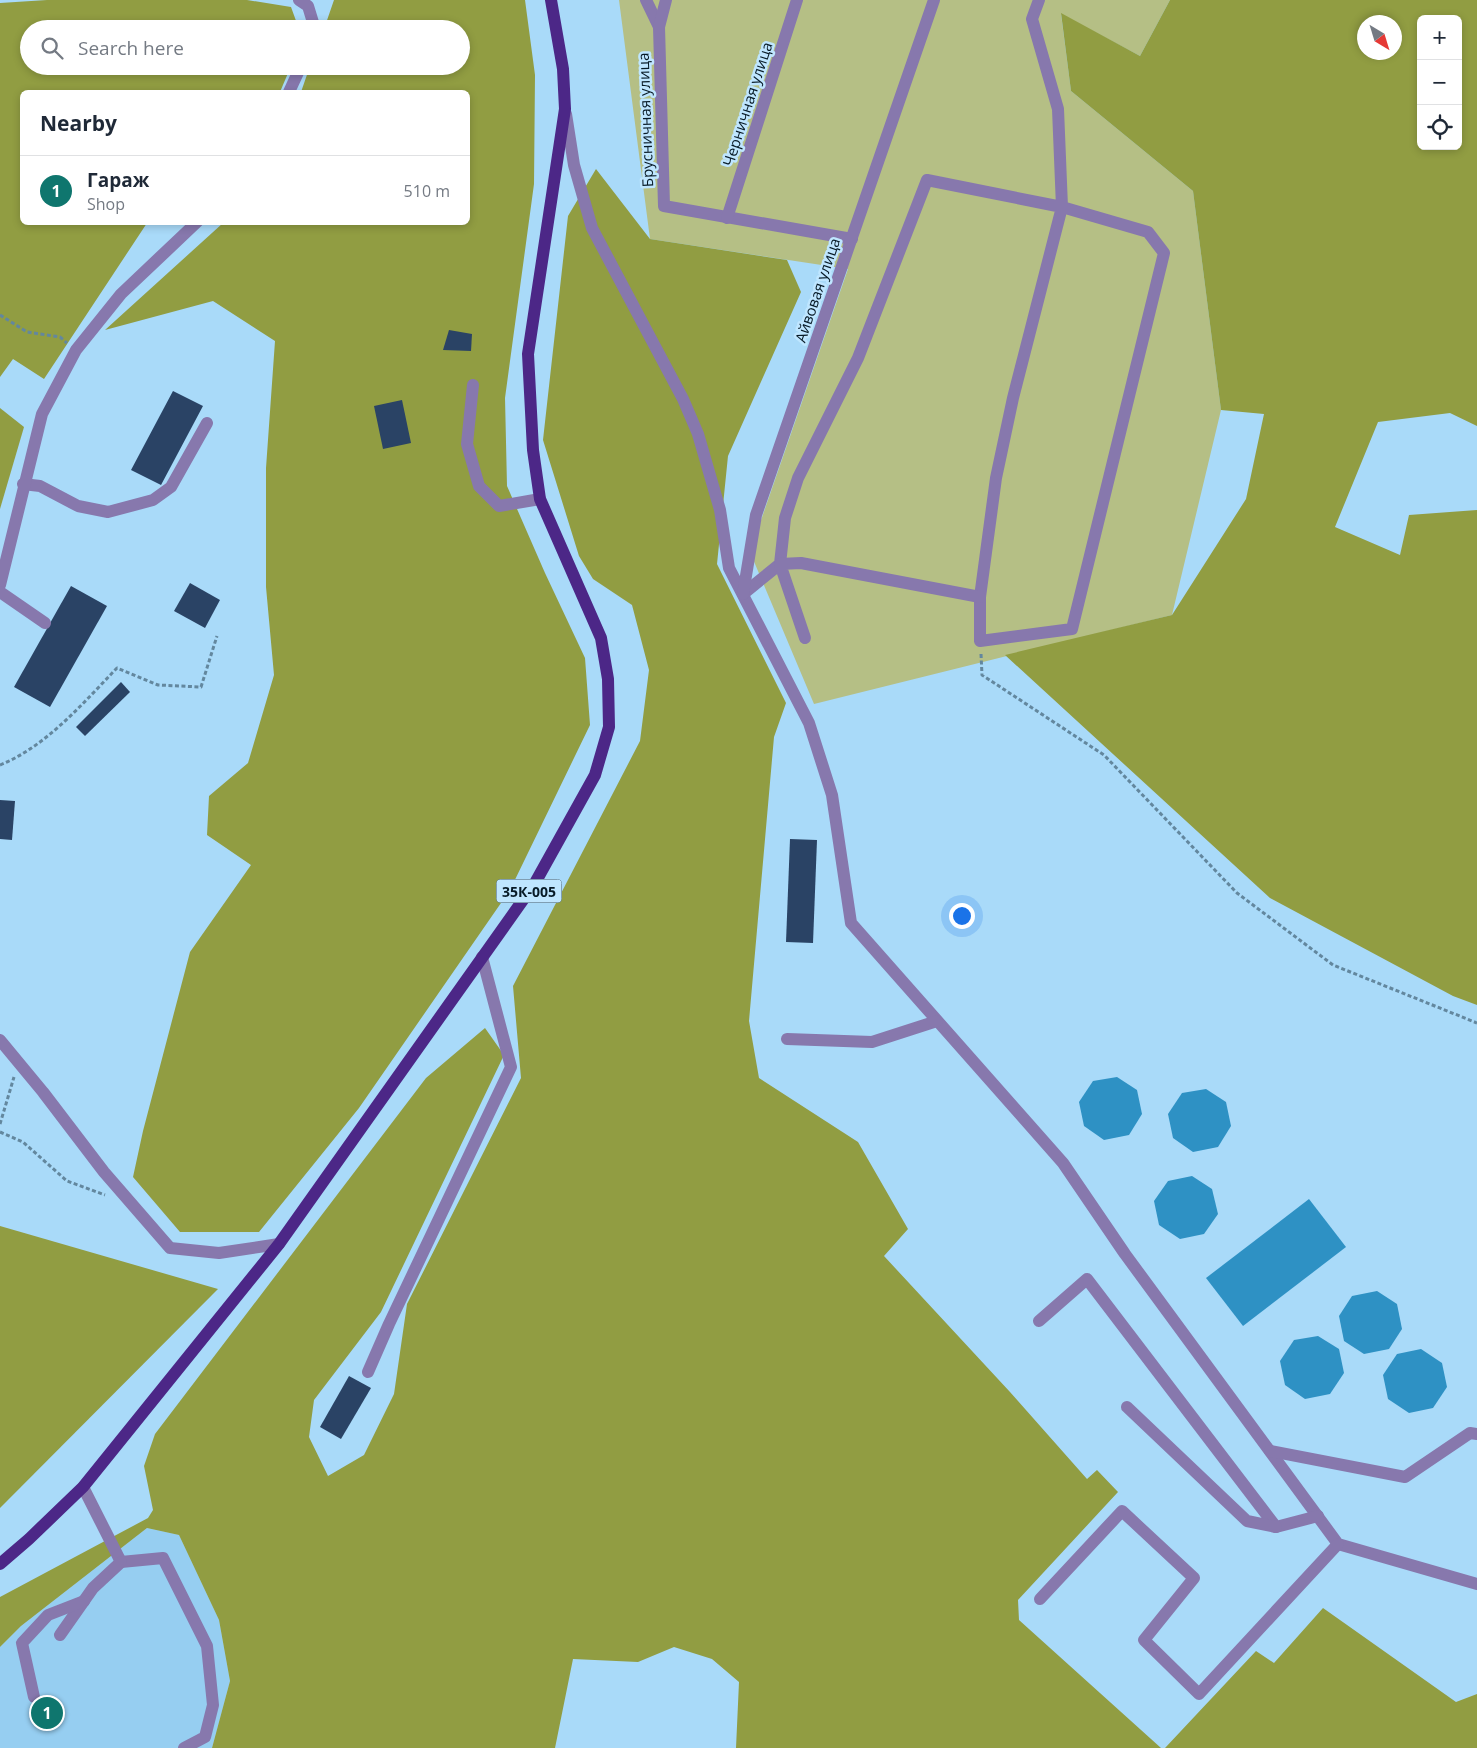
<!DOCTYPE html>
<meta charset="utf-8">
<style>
:root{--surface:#fff;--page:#f6f6f7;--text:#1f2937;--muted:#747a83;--line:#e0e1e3;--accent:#0f766e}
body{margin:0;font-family:"Open Sans",sans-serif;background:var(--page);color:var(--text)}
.controls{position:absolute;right:15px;top:15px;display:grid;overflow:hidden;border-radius:8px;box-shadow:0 2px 8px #0003}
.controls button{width:45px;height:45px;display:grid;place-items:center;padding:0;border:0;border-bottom:1px solid var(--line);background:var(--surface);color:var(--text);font:25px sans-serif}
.compass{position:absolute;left:1357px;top:15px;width:45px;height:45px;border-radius:50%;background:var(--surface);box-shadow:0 2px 8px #0003;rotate:142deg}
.you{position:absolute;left:961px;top:915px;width:18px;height:18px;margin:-12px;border:4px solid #fff;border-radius:50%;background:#1a73e8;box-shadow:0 0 0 8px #1a73e833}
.badge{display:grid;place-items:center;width:32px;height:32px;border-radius:50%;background:var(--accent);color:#fff;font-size:16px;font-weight:700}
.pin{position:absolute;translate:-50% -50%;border:2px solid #fff;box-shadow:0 1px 5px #0006}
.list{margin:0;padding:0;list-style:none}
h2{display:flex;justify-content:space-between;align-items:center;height:65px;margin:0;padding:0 20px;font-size:21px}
h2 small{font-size:16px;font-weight:400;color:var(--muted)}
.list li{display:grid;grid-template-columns:32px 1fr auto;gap:15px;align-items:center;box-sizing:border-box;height:70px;padding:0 20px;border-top:1px solid var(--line)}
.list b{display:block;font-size:19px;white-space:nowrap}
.list p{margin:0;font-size:16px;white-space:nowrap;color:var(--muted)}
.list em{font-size:16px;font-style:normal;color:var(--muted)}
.icon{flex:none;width:28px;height:28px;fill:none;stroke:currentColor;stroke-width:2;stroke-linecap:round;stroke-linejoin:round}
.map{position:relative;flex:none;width:1477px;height:1748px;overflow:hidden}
.search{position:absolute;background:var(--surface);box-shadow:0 2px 8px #0003;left:20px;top:20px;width:450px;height:55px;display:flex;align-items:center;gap:12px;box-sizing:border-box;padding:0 18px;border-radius:28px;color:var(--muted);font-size:19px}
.panel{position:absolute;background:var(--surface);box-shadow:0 2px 8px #0003;left:20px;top:90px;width:450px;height:135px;border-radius:8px}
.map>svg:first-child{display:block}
.built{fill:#96cef1}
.green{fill:#b5bf85}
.forest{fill:#919d42;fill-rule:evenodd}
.water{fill:#2e91c4}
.building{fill:#2a4365}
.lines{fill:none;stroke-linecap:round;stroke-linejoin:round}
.path{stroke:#63879e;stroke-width:3;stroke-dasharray:4 2.5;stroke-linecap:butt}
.minor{stroke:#8778ad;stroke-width:12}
.major{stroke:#4c2787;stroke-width:12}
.labels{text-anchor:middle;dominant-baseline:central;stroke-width:5;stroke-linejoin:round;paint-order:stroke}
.shield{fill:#bfe6ff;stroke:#3e5767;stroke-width:1}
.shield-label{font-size:14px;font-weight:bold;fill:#071a26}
.street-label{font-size:15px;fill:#071a26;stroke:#bfe6ff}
</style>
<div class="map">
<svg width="1477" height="1748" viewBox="0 0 1477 1748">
<rect width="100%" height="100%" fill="#a9daf9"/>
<polygon class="built" points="147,1528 179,1535 219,1620 230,1681 212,1748 0,1748 0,1647 21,1626"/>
<polygon class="green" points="619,0 1170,0 1140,56 1061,14 1071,91 1193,191 1221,410 1172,615 814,704 750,552 848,269 650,239"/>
<g class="forest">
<polygon points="47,0 247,0 291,7 299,29 29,29 29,66 291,66 280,92 22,92 22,222 147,223 44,379 13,359 0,377 0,3"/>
<polygon points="334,0 525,0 535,75 534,184 505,398 507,486 545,573 585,658 590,725 510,890 359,1108 259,1232 180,1232 133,1177 143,1131 190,952 251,865 207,835 209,796 248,763 274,675 266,587 266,468 275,341 213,301 105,330 223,223 468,222 468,92 301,92 310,66 461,66 461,29 324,29"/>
<path d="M 1170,0 L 1477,0 L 1477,426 L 1450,413 L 1378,422 L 1335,527 L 1400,555 L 1409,515 L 1477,510 L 1477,1005 L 1453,996 L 1270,898 L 1005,655 L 1172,615 L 1246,499 L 1264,414 L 1221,410 L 1193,191 L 1071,91 L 1061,13 L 1140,56 ZM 1421,19 L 1458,19 L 1458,146 L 1421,146 ZM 1364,22 L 1394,22 L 1394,52 L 1364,52 Z"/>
<polygon points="596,169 650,239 787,260 801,292 728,456 717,564 786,703 774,737 749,1021 759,1078 858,1142 908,1229 884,1256 1010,1392 1087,1479 1097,1470 1118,1492 1018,1600 1019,1620 1161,1748 736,1748 739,1682 712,1659 674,1647 638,1662 573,1659 555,1748 212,1748 230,1681 219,1620 179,1535 147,1528 21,1626 0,1647 0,1597 148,1518 153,1510 144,1466 155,1434 426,1078 485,1028 504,1055 381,1312 314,1400 309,1437 328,1476 364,1455 394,1394 407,1304 521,1078 513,986 640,741 649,670 632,605 593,579 579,556 543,440 568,216"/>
<polygon points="0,408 24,427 0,509"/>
<polygon points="0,1226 218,1289 0,1508"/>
<polygon points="1323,1608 1456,1702 1477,1694 1477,1748 1165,1748 1256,1651 1274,1663"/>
</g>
<g class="water">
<polygon points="1117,1077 1137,1090 1142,1114 1129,1135 1104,1140 1084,1126 1079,1102 1093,1081"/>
<polygon points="1206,1089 1226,1102 1231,1126 1218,1147 1193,1152 1173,1138 1168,1114 1182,1093"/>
<polygon points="1192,1176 1212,1189 1218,1214 1204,1234 1180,1239 1159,1225 1154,1201 1168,1181"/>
<polygon points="1309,1199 1346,1247 1243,1326 1206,1278"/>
<polygon points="1377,1291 1397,1304 1402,1329 1389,1349 1364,1354 1344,1341 1339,1316 1352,1296"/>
<polygon points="1318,1336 1339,1349 1344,1373 1330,1394 1305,1399 1285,1385 1280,1361 1294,1340"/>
<polygon points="1421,1349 1442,1363 1447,1387 1433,1408 1409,1413 1388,1399 1383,1375 1397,1354"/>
</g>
<g class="building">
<polygon points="449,330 472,334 471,351 443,350"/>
<polygon points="173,391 203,406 161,485 131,470"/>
<polygon points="402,400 411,443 383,449 374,406"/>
<polygon points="190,583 220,600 205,628 174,611"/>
<polygon points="71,586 107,606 50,707 14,687"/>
<polygon points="121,682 130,692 85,736 76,727"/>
<polygon points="0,800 15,801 12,840 0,839"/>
<polygon points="790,839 817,840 813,943 786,942"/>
<polygon points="349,1376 371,1388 341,1439 320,1427"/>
</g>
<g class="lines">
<g class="path">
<polyline points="0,315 27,332 60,337 67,343"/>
<polyline points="981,654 982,675 1104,755 1237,893 1333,965 1477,1023"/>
<path d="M 0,765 C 47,746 83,703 117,668 L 158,685 L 201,687 L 217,636"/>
<polyline points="0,1124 14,1077"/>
<polyline points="0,1132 23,1142 67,1181 105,1195"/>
</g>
<g class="minor">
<polyline points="299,0 308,6 315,29"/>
<polyline points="646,0 659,27"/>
<polyline points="666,0 659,27 664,206 852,239"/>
<polyline points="289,92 301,66"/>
<polyline points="566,114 574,165 592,228 683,399 698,434 720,510 729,568 809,723 832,795 851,923 1063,1163 1125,1254 1338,1544 1477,1584"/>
<polyline points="727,218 797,0"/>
<polyline points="473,385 467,444 479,486 499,506 540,499"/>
<polyline points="23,484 40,486 78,506 108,512 153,500 171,487 207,423"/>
<polyline points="0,585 42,414 76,350 121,294 197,222"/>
<polyline points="0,592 45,623"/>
<polyline points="743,594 780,564 785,518 798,478 858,358 927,180 1062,207 1148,232 1164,253 1072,629 980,641 980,597 996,478 1013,398 1062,207 1058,109 1032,19 1039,0"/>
<polyline points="743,594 756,515 934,0"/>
<polyline points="805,638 780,564 801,563 980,597"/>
<polyline points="787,1039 872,1042 937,1021"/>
<polyline points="0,1040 43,1092 104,1172 170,1248 219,1253 279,1244"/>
<polyline points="1039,1321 1087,1279 1276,1527 1318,1516"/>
<polyline points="368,1372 389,1324 511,1067 482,957"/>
<polyline points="1127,1407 1247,1521 1276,1527"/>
<polyline points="1270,1451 1405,1477 1470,1433 1477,1434"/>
<polyline points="83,1487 121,1562 163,1558 207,1646 213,1705 205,1737 184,1748"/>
<polyline points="1040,1599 1122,1511 1194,1578 1144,1640 1199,1694 1338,1544"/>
<polyline points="60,1635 93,1588 121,1562"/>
<polyline points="34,1697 22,1643 48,1615 84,1601"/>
</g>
<polyline class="major" points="0,1564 29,1539 83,1487 279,1244 535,883 595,775 609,727 608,679 601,638 540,499 533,450 528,354 565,109 563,69 551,0"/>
</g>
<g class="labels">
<rect class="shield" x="496.5" y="879.5" width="65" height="23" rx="4"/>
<g class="shield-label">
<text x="529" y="891">35К-005</text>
</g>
<g class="street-label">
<text transform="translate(747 104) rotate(-72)">Черничная улица</text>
<text transform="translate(645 120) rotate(-92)">Брусничная улица</text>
<text transform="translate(817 290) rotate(-71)">Айвовая улица</text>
</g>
</g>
</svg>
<div class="controls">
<button>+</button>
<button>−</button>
<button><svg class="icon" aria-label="locate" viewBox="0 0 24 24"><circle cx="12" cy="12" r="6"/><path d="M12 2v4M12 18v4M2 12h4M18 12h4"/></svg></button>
</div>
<svg class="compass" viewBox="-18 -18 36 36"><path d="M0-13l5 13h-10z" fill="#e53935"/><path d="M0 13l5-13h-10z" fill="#747a83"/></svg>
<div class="you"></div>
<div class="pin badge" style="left:47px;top:1713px">1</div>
<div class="search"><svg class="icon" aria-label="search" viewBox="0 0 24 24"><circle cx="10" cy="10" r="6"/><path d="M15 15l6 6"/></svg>Search here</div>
<section class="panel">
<h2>Nearby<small></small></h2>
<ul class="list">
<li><span class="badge">1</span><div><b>Гараж</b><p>Shop</p></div><em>510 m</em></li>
</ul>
</section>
</div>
